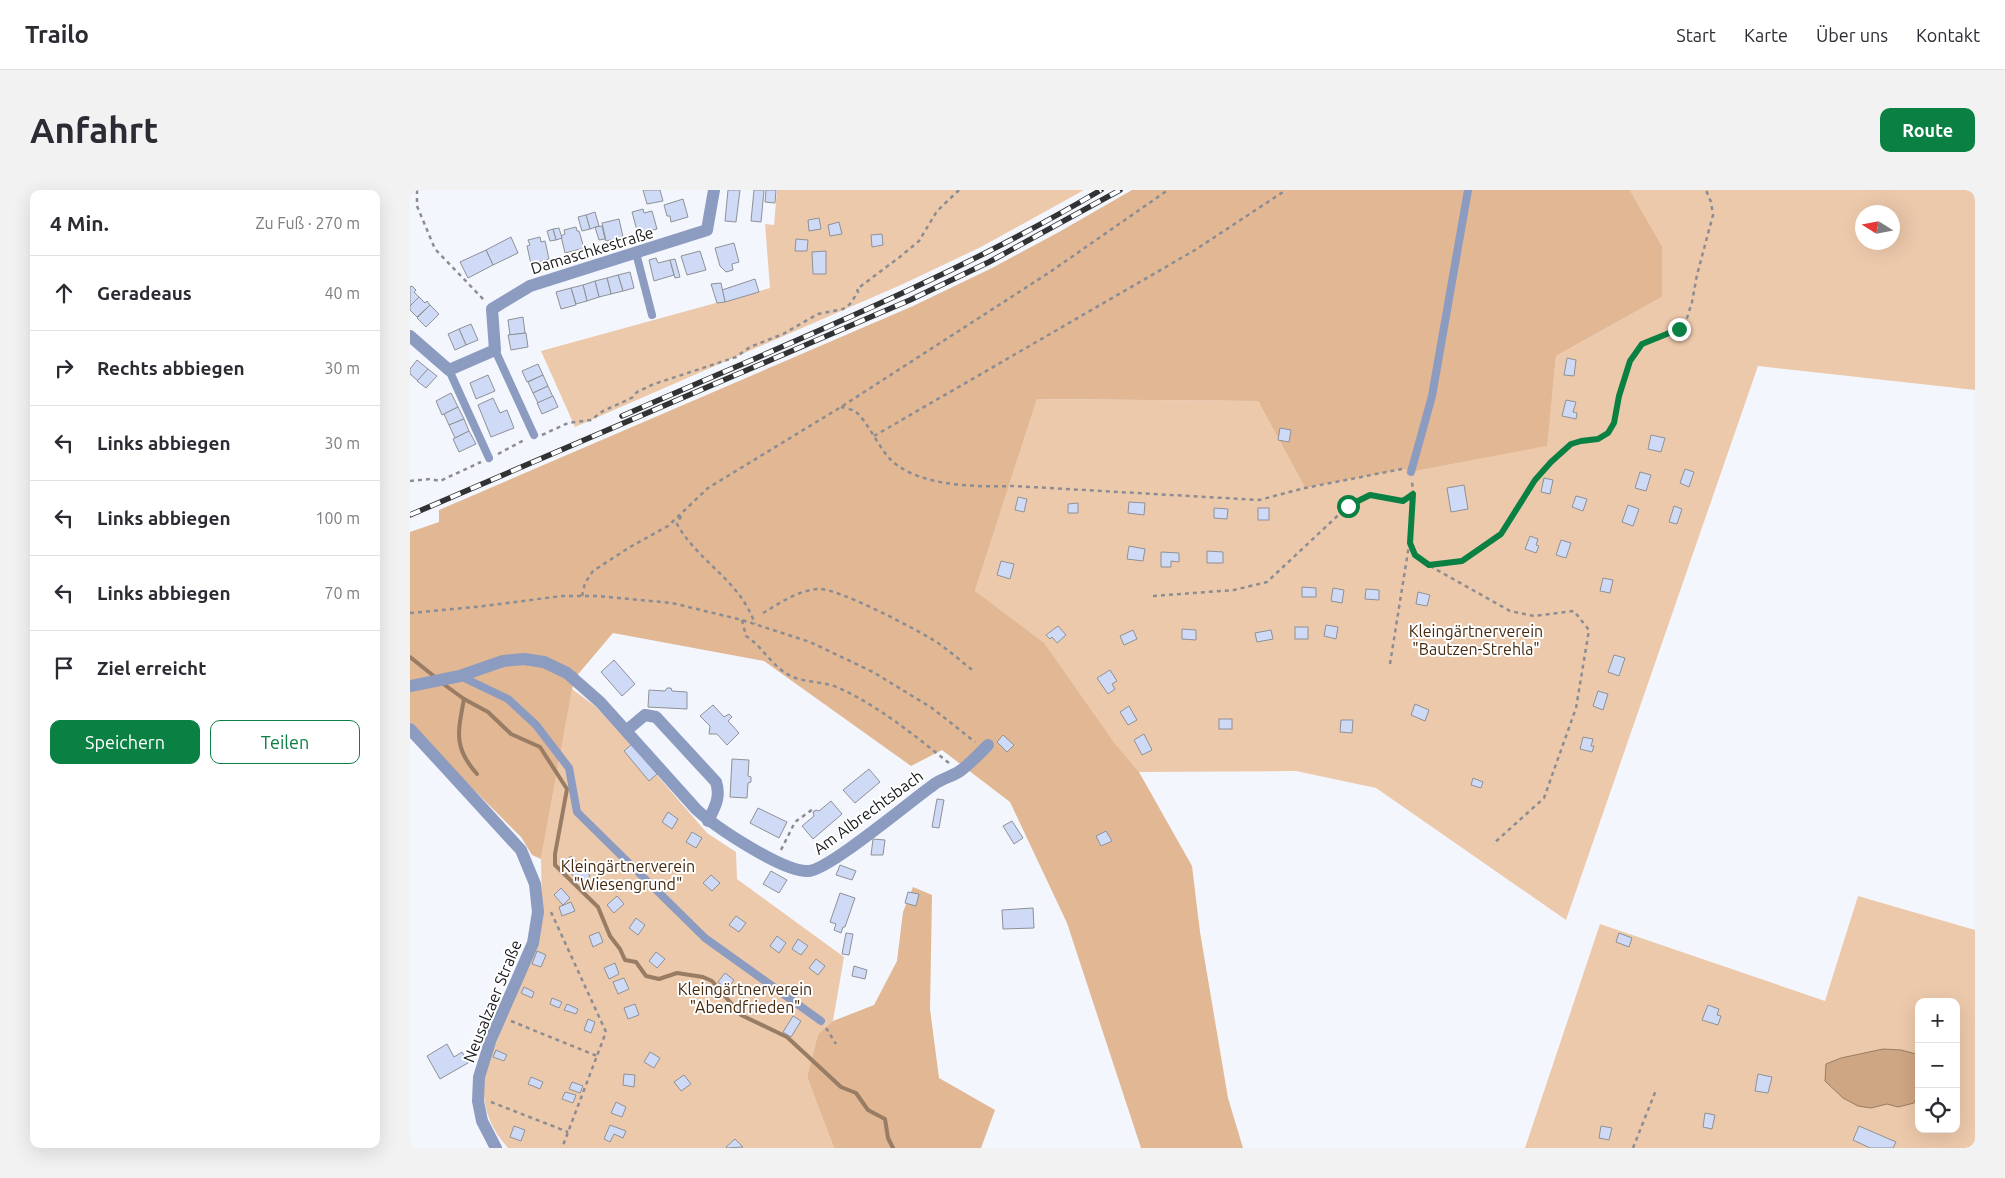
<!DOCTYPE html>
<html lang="de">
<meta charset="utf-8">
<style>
:root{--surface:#fff;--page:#f2f2f3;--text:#2b2b33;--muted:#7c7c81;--line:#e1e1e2;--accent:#0b8043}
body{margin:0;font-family:Ubuntu,sans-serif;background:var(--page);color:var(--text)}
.controls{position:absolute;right:15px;bottom:15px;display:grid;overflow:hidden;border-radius:10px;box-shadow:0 5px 20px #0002}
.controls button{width:45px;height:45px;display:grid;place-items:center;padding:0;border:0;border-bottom:1px solid var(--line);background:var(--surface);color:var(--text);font:25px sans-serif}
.compass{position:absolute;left:1445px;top:15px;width:45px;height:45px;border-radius:50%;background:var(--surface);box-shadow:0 5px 20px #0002;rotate:281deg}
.stop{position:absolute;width:15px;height:15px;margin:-11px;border:4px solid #0b8043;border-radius:50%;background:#fff}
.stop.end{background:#0b8043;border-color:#fff;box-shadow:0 1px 5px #0008}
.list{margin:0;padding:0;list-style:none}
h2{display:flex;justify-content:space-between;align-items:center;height:65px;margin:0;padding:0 20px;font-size:21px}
h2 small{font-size:16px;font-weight:400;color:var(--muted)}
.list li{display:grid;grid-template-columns:32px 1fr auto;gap:15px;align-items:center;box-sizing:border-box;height:75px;padding:0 20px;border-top:1px solid var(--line)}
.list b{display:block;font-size:19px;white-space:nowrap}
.list em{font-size:16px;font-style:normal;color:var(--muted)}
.actions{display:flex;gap:10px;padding:15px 20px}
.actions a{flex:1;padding:11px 0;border:1px solid var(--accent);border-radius:10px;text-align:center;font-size:18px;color:var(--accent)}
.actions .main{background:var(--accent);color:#fff}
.icon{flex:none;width:28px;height:28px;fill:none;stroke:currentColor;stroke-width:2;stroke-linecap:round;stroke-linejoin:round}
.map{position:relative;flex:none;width:1565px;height:958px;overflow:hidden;border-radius:10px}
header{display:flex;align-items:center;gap:30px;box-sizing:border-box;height:70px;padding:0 25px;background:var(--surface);border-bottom:1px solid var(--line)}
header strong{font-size:24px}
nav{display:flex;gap:28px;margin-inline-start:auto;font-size:18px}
.intro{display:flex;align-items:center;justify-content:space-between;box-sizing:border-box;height:120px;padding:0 30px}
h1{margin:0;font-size:35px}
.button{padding:12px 22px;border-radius:10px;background:var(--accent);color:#fff;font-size:18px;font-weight:700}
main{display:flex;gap:30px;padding:0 30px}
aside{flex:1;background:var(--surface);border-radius:10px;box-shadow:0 5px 20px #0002}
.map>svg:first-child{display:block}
.green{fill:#edc9ab;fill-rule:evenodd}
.forest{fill:#e1b794}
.water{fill:#cfa683;stroke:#987c64}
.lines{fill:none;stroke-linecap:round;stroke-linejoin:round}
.stream{stroke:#987c64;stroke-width:4}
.building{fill:#cfdaf6;stroke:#8e9196}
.path{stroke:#8c8d92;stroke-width:2.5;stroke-dasharray:4 4;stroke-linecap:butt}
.lane{stroke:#8c9bc0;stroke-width:8}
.street{stroke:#8c9bc0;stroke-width:12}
.rail-casing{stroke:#303234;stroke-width:5.5}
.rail{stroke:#fff;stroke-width:4;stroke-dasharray:11;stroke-linecap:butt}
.route{stroke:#0b8043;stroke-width:6}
.labels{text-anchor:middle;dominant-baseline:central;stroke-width:4;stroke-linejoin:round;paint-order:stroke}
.street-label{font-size:16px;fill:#18191b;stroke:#fff}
.park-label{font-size:16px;fill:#46290d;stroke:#fff}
</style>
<header>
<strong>Trailo</strong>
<nav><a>Start</a><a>Karte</a><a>Über uns</a><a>Kontakt</a></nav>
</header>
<div class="intro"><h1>Anfahrt</h1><a class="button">Route</a></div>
<main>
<aside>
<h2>4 Min.<small>Zu Fuß · 270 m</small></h2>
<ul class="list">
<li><svg class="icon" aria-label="ahead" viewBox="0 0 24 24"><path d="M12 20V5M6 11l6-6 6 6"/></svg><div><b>Geradeaus</b></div><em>40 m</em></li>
<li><svg class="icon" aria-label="right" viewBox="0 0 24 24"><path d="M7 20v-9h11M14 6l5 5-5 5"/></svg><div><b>Rechts abbiegen</b></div><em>30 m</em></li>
<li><svg class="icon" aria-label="left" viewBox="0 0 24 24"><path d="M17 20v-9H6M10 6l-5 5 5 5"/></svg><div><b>Links abbiegen</b></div><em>30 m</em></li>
<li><svg class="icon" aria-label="left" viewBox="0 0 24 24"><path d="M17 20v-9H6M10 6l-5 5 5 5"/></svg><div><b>Links abbiegen</b></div><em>100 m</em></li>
<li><svg class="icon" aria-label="left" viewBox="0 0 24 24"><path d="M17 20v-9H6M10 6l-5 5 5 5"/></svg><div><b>Links abbiegen</b></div><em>70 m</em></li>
<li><svg class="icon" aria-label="arrive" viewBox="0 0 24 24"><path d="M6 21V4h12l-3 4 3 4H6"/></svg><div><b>Ziel erreicht</b></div></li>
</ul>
<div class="actions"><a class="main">Speichern</a><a>Teilen</a></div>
</aside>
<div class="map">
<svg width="1565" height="958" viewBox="0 0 1565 958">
<rect width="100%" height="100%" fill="#f4f6fd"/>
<g class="green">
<polygon points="367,0 674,0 571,57 493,94 165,237 131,161 360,98 355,34 364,35"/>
<path d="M 1220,0 L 1565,0 L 1565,200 L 1348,176 L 1156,730 L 966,598 L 886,581 L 729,582 L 565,401 L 627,209 L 848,211 L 895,298 L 994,279 L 1001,282 L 1136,256 L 1146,166 L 1252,107 L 1252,56 ZM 1452,22 L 1482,22 L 1482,52 L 1452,52 Z"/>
<path d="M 162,499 L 185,516 L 213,546 L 297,643 L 326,662 L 327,689 L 434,767 L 423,831 L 408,844 L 397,887 L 424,958 L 98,958 C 79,937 72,916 74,888 L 132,722 L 131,669 Z"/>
<path d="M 1448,706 L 1565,740 L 1565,958 L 1115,958 L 1190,734 L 1415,811 ZM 1509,812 L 1546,812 L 1546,939 L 1509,939 Z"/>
</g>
<g class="forest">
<polygon points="722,0 1220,0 1252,56 1252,107 1146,166 1137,256 1001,282 994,279 895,298 848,211 627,209 565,401 634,453 705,554 729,582 782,676 790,742 818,908 833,958 731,958 657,733 600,612 532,560 501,576 354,471 203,443 164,489 131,669 122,665 111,647 14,550 0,532 0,342 29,332 29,320 503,116 582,78 649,42"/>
<polygon points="503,697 522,705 520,819 529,888 585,920 571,958 424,958 397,887 408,844 423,831 464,815 487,771 493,722"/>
</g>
<polygon class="water" points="1473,859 1491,860 1506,864 1508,903 1504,913 1488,917 1477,914 1461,918 1448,916 1433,908 1415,891 1416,874 1431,868"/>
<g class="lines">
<g class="stream">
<polyline points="0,467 25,487"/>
<polyline points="32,493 54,509 78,522 101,544 130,557 157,599 145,664 145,675 188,717 200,746 210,759 215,770 226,772 236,786 249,789 267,783 293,787 302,791 331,825 377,847 431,897 446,903 458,920 475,929 478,948 483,958"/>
<path d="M 54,509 C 48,542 43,557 67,584"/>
</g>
</g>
<g class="building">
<polygon points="233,0 250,0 253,11 237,14"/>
<polygon points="318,0 330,0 326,32 315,31"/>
<polygon points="344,0 354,0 351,32 341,31"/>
<polygon points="356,0 366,0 365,13 355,12"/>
<polygon points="273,9 278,27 261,32 260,26 257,26 254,15"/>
<polygon points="233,19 234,23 242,21 247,39 228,44 222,22"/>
<polygon points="185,22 189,36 180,39 176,25"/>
<polygon points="176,25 180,39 172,41 168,27"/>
<polygon points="409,28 411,39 399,41 398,30"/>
<polygon points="209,29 213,47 196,51 192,33"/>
<polygon points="429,32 432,44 420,46 418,35"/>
<polygon points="192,36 195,49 189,50 185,37"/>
<polygon points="166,37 167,41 169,41 174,58 155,63 151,46 155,44 154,40"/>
<polygon points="149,38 152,48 146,50 143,39"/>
<polygon points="143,39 146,50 140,51 137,41"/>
<polygon points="472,44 473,55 462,57 461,45"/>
<polygon points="101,47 108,63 83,75 76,60"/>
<polygon points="130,47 131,52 135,51 139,69 121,74 117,56 120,55 118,50"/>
<polygon points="386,49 398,50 397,61 385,61"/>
<polygon points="324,53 329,72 322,74 323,80 316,82 310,76 305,58"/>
<polygon points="76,60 83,75 58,88 50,72"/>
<polygon points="290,61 296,80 277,85 271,66"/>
<polygon points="416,61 416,84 403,84 402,62"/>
<polygon points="246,68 248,73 260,70 264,85 244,91 239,70"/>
<polygon points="265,69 270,87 265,88 260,70"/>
<polygon points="220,82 224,98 213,101 208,85"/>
<polygon points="208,85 213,101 201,104 197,88"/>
<polygon points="197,88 201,104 189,107 185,91"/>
<polygon points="345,89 349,102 315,112 312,100"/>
<polygon points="185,91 189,107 177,111 173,95"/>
<polygon points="311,93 315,112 307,113 301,94"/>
<polygon points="173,95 177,111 166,114 161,98"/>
<polygon points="2,96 6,100 4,102 9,107 0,116 0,97"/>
<polygon points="161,98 166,115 151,119 146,102"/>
<polygon points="9,107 15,113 17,111 20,115 7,127 0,120 0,116"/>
<polygon points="20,115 29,124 16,137 7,128"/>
<polygon points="113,127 115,143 100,145 98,130"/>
<polygon points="61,134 68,150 56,155 49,139"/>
<polygon points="49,139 56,155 45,160 38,144"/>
<polygon points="116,143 118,157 101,160 98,145"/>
<polygon points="1157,168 1166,170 1164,186 1154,185"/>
<polygon points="7,170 18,179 8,191 0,184 0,179"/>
<polygon points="128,174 133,185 117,192 112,181"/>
<polygon points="18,179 27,186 16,198 7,191"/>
<polygon points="78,185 85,201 66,209 60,193"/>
<polygon points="133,185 138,196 123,203 118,192"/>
<polygon points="138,196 143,207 128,213 123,203"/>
<polygon points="41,203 48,217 32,225 26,211"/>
<polygon points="143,206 148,217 132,224 127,213"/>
<polygon points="83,208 90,223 97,220 104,238 81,247 68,215"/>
<polygon points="1156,210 1166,212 1163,222 1167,223 1166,229 1152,226"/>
<polygon points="48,217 54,229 39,235 34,224"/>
<polygon points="54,229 59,241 45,248 39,235"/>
<polygon points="870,238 881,240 879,252 868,250"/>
<polygon points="59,241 66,254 49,262 43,249"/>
<polygon points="1241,245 1255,248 1251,262 1238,259"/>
<polygon points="1275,279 1284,282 1279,297 1270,293"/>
<polygon points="1230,282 1241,285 1236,301 1225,298"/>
<polygon points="1134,288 1143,290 1140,304 1131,302"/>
<polygon points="1054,295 1058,319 1041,322 1037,298"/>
<polygon points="1166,306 1177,309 1173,321 1162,317"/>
<polygon points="608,307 617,309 614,322 605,320"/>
<polygon points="719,312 735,313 734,325 718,323"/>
<polygon points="668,313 668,323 658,323 658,314"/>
<polygon points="1218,315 1229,319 1223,336 1212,332"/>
<polygon points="1264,316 1272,319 1267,334 1259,332"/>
<polygon points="804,318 818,319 817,329 804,328"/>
<rect x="848" y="318" width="11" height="12"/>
<polygon points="1120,346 1128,349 1126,355 1129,356 1126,363 1115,359"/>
<polygon points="1151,350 1161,353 1156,368 1146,365"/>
<polygon points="719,356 735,359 733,371 717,369"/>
<polygon points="797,361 813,362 813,373 797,373"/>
<polygon points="751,362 769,363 769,372 761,371 761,377 751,377"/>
<polygon points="591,371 604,374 600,389 587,385"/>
<polygon points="1193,388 1203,390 1200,403 1190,401"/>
<polygon points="892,397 906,398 906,407 892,407"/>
<polygon points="923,398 934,400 932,413 921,411"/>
<polygon points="956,399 969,400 969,410 955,409"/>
<polygon points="1008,402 1020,405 1017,416 1006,414"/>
<polygon points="916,435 928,437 926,449 914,446"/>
<polygon points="648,436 656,445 647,453 642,447 640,449 636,445"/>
<rect x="885" y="437" width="13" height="12"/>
<polygon points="772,439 786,440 786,450 772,449"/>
<polygon points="723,440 727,449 714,455 710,446"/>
<polygon points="861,440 863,449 847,452 845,443"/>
<polygon points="1204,465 1215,468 1209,486 1198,482"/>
<polygon points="204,470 225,494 212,506 191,482"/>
<polygon points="700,480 707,491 702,494 705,499 698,504 687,488"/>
<polygon points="257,498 261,498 262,501 277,502 277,519 238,517 239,500 255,501"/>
<polygon points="1188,501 1198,504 1193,520 1183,516"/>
<polygon points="1005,514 1019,520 1015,531 1001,525"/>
<polygon points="303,515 314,527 319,524 322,527 318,531 329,543 317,555 307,544 299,544 300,536 290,526"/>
<polygon points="719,516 727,530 718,535 710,522"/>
<rect x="809" y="529" width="13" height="10"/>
<polygon points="931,530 943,530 942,543 930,542"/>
<polygon points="734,544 742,560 732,565 724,550"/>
<polygon points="593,545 604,555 597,562 587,552"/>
<polygon points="1173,547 1183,549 1181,556 1184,556 1182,562 1170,559"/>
<polygon points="222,554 247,584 239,591 214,561"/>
<polygon points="322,569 339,570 338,586 341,587 341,592 338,593 337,608 320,607"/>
<polygon points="459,579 470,592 445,613 433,600"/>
<polygon points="1063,588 1073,592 1071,598 1061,595"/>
<polygon points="527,609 534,610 529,638 522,637"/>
<polygon points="421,611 432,624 403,649 392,636 404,626 403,622 406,620 409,621"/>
<polygon points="348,618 377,632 369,648 340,633"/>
<polygon points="258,622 268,629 262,639 252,632"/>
<polygon points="602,631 613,648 604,654 593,636"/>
<polygon points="696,641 702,651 691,656 686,646"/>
<polygon points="282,642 292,648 286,658 276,652"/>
<polygon points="463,649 475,650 473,665 461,665"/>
<polygon points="161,666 180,686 171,694 152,674"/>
<polygon points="430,675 446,681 442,690 426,685"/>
<polygon points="361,681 377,690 369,703 353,694"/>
<polygon points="301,685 310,693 302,701 293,693"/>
<polygon points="151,698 160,708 153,715 144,705"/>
<polygon points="498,702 509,704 506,716 495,713"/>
<polygon points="430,703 445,708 435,737 433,737 431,743 424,740 426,734 420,732"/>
<polygon points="207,706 214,714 204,723 197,715"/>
<polygon points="161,712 165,721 152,726 149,717"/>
<polygon points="623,718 624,738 593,739 592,720"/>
<polygon points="326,726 336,733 329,742 319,735"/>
<polygon points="226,728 235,735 228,745 219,738"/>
<polygon points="189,742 193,752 183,757 179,746"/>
<polygon points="436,743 443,744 439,765 432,764"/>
<polygon points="1209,743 1222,748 1219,757 1206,752"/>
<polygon points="367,746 376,753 369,763 360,756"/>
<polygon points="388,749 398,756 391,765 382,759"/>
<polygon points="127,761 136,765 131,777 122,774"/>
<polygon points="246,762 255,769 247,778 239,771"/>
<polygon points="406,769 415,776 408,785 399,778"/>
<polygon points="205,773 209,784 199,789 194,778"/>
<polygon points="444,776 457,780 455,789 442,786"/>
<polygon points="315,783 324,790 317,799 308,792"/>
<polygon points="214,788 219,799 208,804 203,792"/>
<polygon points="114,797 124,802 122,808 111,803"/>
<polygon points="142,808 152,812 149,818 140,814"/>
<polygon points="157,814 168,819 166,824 154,820"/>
<polygon points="225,814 229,825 218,829 214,818"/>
<polygon points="1298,815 1309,819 1307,825 1311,826 1308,835 1292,830"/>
<polygon points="383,826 391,831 381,847 373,842"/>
<polygon points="178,829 185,832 181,843 174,840"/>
<polygon points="37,854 44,867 52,862 58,873 30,889 17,866"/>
<polygon points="86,860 97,865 94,871 83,867"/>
<polygon points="240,862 250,868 244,878 234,872"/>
<polygon points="214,884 225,885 224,897 213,895"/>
<polygon points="1348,884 1362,887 1358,903 1345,901"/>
<polygon points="274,885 281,894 271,901 264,892"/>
<polygon points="121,887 133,892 130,899 118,894"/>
<polygon points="162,892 173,896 170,903 159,899"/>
<polygon points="155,902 166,905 163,913 152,909"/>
<polygon points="206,912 216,917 212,927 201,923"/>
<polygon points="1295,923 1305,925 1302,939 1293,937"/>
<polygon points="200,935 216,941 213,948 204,944 200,952 194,949"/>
<polygon points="104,936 115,940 111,951 100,947"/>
<polygon points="1191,936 1202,938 1199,950 1189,948"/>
<polygon points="1449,936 1486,952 1483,958 1460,958 1443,950"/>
<polygon points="325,949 333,957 317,958 316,957"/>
</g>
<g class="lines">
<g class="path">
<polyline points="7,0 7,16 25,59 74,110"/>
<path d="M 431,217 C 435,218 442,219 446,222 C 458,232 470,260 482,271 C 511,297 567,297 604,296 L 849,310 L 895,298 L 992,279"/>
<polyline points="132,245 158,233 181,230 193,221 213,212 223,207 227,202 244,194 326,167 340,157 373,144 408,124 433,119 440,114 448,102 447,99 491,66 509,51 527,21 549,0"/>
<polyline points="464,246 785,60 876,0"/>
<polyline points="88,264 116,249"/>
<polyline points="0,291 20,289 30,291 71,272"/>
<polyline points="1003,304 999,353 1005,365 1019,375 1052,371 1091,344 1125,290 1141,272 1161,254 1171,251 1188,249 1198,243 1204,233 1209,206 1220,171 1232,154 1269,139 1277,128 1282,112 1287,85 1303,25 1301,12 1296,0"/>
<path d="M 271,326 L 267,334 C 289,373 329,389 345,434"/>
<polyline points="1020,376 1100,421 1124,426 1164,421 1179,440 1166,518 1134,608 1083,654"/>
<polyline points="172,406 175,393 183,381 220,357 258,336 298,298 431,217 640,82 758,0"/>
<polyline points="743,406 824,400 857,392 938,316 960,305 993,311 1003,304 1002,290"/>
<polyline points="0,423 65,417 152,406 188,406 262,413 332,430 400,452 463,482 522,518 565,552"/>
<path d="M 353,423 C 370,413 388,400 409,399 C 428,398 510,441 528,453 C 541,462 553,473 565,482"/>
<path d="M 332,430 L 336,446 C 353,457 362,477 381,486 C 395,493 414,491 429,498 C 470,517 504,545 539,573"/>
<polyline points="980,474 999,355"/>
<polyline points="371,660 385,632 403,619 405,621"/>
<polyline points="141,722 196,842 152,958"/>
<polyline points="101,831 187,866"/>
<polyline points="416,838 426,854"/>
<polyline points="81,912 158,942"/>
<polyline points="1223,958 1246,900"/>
</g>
<g class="lane">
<polyline points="226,63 242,125"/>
<polyline points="85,160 124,245"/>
<polyline points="39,180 79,268"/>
<polyline points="1001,282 1022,206 1058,0"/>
<polyline points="50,486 98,509 126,535 159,578 167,622 295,748 411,831"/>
</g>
<g class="street">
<polyline points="0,146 39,180 85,160 82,119 120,96 297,40 304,0"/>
<path d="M 0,496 L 50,486 L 93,471 L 114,469 L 134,472 L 157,483 L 190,512 L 286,619 C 305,637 373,682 398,681 C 418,681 504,608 526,593 C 534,588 543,586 550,581 C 560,574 569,564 578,555"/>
<polyline points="0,539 111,660 125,694 128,722 123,753 81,849 69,887 68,911 72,931 86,958"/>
<path d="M 217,540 L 235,525 L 246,527 L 306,592 C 311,607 305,617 298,631"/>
</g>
<defs>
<g id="rail">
<path d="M 212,226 C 374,155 539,90 691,0"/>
<polyline points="0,325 500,110 579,72 710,0"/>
</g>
</defs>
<use href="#rail" class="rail-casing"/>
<use href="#rail" class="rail"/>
</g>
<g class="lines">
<polyline class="route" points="938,316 960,305 993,311 1003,304 1000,353 1005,365 1019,375 1052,371 1091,344 1125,290 1141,272 1161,254 1171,251 1188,249 1198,243 1204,233 1209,206 1220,171 1232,154 1269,139"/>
</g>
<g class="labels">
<g class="street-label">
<text transform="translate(182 60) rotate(-17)">Damaschkestraße</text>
<text transform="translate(458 622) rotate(-36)">Am Albrechtsbach</text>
<text transform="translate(82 811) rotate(-68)">Neusalzaer Straße</text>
</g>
<g class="park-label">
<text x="1066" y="441">Kleingärtnerverein<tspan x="1066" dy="18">"Bautzen-Strehla"</tspan></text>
<text x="218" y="676">Kleingärtnerverein<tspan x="218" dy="18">"Wiesengrund"</tspan></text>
<text x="335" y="799">Kleingärtnerverein<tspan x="335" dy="18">"Abendfrieden"</tspan></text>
</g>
</g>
</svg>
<div class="controls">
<button>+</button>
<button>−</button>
<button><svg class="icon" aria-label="locate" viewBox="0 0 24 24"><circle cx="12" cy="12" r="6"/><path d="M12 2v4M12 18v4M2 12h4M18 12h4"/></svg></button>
</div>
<svg class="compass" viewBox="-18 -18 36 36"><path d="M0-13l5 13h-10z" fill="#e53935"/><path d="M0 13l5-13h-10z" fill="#7c7c81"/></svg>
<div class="stop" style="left:938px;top:316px"></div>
<div class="stop end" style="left:1269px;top:139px"></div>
</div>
</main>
